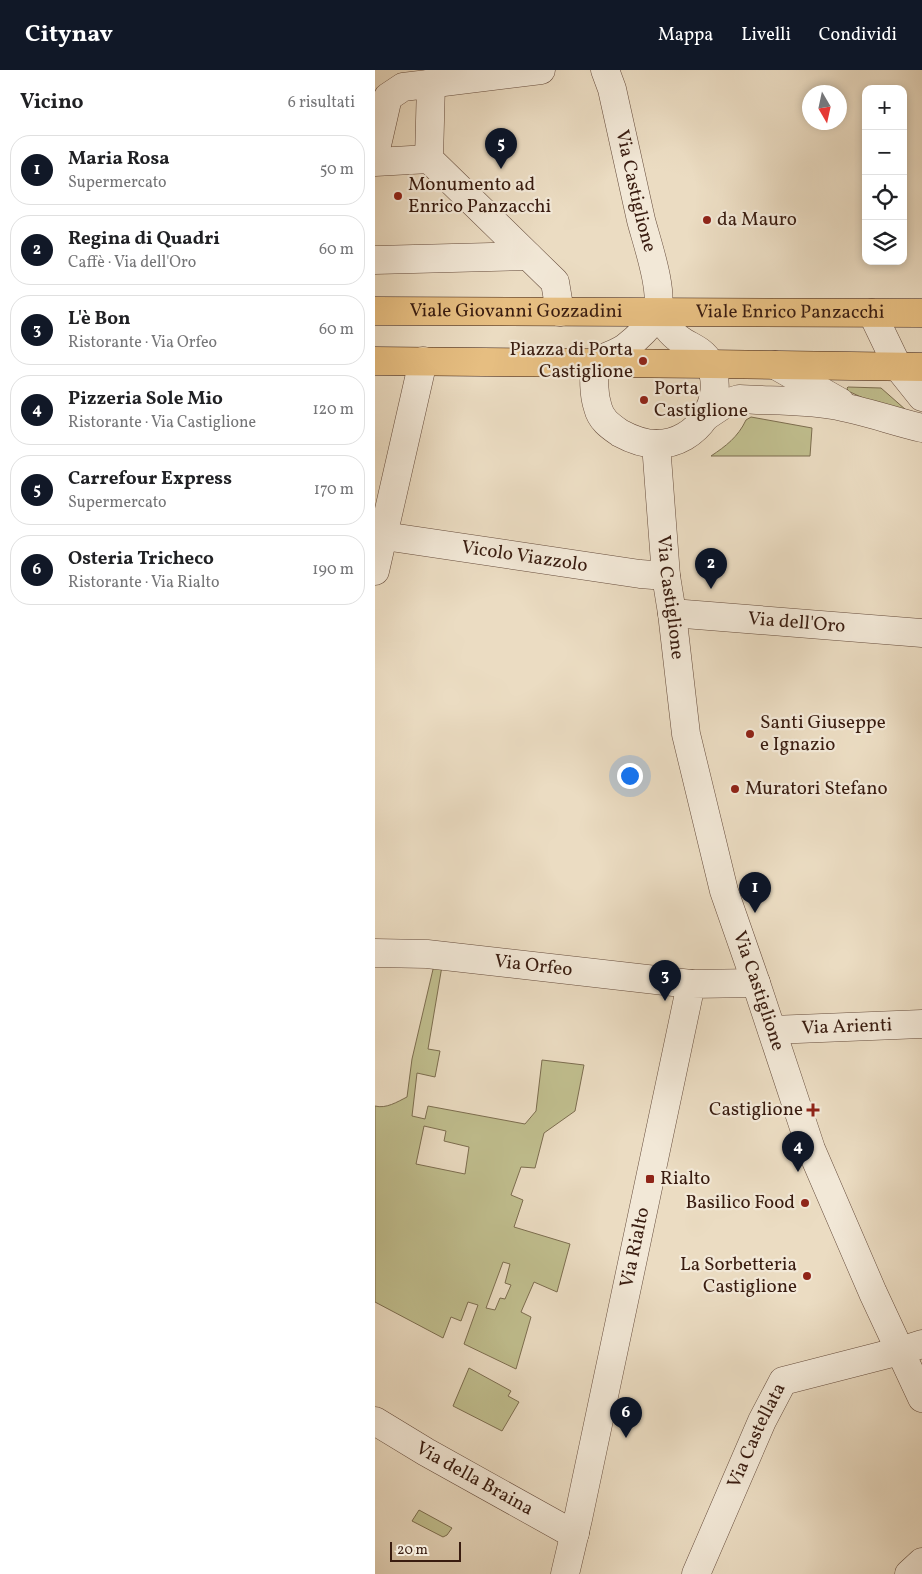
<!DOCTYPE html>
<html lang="it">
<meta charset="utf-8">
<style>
:root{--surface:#fff;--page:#f2f2f2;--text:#202124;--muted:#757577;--line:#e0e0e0;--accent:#111827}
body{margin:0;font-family:Vollkorn,serif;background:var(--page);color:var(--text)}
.controls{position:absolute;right:15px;top:15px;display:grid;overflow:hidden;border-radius:10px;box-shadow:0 2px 8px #0003}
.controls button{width:45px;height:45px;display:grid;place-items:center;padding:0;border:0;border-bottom:1px solid var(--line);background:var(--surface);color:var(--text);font:25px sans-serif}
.compass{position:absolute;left:427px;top:15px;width:45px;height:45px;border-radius:50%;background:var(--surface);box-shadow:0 2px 8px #0003;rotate:171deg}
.scale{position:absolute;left:15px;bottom:12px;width:71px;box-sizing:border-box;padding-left:5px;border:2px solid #391c10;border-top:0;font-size:14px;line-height:18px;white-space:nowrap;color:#391c10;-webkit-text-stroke:4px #f2e8d7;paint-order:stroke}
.you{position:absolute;left:254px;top:705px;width:18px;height:18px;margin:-12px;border:4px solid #fff;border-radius:50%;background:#1a73e8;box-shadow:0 0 0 8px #1a73e833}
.badge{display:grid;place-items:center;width:32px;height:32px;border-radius:50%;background:var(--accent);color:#fff;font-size:16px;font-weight:700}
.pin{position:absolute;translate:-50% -41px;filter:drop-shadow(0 1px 2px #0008)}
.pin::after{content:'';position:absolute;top:26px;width:18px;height:15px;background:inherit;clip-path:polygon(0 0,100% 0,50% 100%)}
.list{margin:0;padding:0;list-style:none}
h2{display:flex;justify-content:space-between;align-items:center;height:65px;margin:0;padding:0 20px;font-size:21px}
h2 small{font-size:16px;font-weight:400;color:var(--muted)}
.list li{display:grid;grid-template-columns:32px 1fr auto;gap:15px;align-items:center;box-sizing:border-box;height:70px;margin:0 10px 10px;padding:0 10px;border:1px solid var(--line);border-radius:20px}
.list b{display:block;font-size:19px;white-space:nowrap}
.list p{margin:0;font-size:16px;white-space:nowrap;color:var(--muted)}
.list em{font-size:16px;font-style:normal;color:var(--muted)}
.icon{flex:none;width:28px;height:28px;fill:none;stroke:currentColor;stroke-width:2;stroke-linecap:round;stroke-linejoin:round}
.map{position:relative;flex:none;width:547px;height:1504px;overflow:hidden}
header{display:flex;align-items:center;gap:30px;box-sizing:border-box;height:70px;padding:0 25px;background:var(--accent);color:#fff}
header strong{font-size:24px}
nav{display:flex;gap:28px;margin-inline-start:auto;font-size:18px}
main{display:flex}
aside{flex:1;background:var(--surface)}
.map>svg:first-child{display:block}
.green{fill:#c0be8e;stroke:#7c6d4f;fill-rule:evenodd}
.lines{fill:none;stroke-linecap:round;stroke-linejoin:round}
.minor-casing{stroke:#664c3c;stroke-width:29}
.major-casing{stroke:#391c10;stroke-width:29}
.minor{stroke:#f2e8d7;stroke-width:28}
.major{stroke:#e6be81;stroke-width:28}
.poi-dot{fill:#8f2418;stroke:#f2e8d7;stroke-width:2}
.labels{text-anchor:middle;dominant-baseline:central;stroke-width:4.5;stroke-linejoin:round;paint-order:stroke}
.poi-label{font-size:19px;fill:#391c10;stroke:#f2e8d7;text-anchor:start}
.street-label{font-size:19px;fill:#391c10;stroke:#f2e8d7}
</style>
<header>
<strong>Citynav</strong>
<nav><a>Mappa</a><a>Livelli</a><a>Condividi</a></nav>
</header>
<main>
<aside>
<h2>Vicino<small>6 risultati</small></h2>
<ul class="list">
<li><span class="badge">1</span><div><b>Maria Rosa</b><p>Supermercato</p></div><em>50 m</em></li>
<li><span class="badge">2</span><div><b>Regina di Quadri</b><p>Caffè · Via dell'Oro</p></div><em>60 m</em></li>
<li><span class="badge">3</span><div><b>L'è Bon</b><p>Ristorante · Via Orfeo</p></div><em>60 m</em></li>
<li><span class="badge">4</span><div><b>Pizzeria Sole Mio</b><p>Ristorante · Via Castiglione</p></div><em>120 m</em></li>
<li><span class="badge">5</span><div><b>Carrefour Express</b><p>Supermercato</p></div><em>170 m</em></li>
<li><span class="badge">6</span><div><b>Osteria Tricheco</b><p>Ristorante · Via Rialto</p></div><em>190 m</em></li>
</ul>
</aside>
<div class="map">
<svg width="547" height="1504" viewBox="0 0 547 1504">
<rect width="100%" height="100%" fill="#ebdcc2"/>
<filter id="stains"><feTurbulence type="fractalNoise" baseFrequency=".004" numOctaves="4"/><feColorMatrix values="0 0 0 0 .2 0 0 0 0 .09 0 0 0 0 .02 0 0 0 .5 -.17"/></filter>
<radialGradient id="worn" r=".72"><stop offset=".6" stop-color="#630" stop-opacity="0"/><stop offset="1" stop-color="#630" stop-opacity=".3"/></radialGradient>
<g class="green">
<polygon points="473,317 506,318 531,340 499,333 473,321 472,318"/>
<path d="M 376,347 L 437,358 L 435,386 L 336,386 C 351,376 363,367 371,350 Z"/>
<path d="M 59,895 L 67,896 L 53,979 L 65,981 L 60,1007 L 42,1003 L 37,1046 L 50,1049 L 53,1036 L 150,1054 L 161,1041 L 167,990 L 209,995 L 200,1041 L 169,1063 L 160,1098 L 146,1097 L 136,1125 L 148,1130 L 139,1157 L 195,1174 L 182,1222 L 159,1212 L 146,1242 L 156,1247 L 141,1299 L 89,1274 L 103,1235 L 93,1232 L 86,1251 L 76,1247 L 68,1268 L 0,1232 L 0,1036 C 11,1039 22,1032 32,1027 L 37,989 ZM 49,1056 L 71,1061 L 69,1071 L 94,1077 L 90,1104 L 41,1094 ZM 128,1192 L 135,1194 L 130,1213 L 136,1215 L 130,1229 L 125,1228 L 120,1240 L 111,1238 Z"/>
<polygon points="94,1298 136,1321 133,1326 144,1332 127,1361 78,1336"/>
<polygon points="44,1440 77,1458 72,1465 68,1467 37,1451"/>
</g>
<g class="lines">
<defs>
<g id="minor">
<path id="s1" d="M 230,0 L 237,19 C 247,63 256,106 266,150 C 272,173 289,221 282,243 C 278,254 260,270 251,277 C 242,284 230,286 220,293 C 219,308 218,323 223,338 C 226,350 235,356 245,363 C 256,369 269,374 282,374 C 322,374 353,329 334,292 C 328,280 315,277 304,269 C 295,263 288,252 282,243"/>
<polyline points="56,13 54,89 180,212 185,242"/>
<polyline points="0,84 13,27 28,17 166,0"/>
<polyline points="0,92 54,89"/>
<polyline points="0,190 153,186"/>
<polyline points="497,243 523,297 547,327"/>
<polyline points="400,295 465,332"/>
<path d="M 330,347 L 351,333 L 364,329 C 395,331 426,330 457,335 C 488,340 517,351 547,358"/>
<path id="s2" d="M 281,374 L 291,506 L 297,543 L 311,664 L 349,821 L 381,913 L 436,1079 L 498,1223 L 547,1328"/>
<path id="s3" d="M 9,466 L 265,504 L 291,506"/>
<polyline points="0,501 48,291"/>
<path id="s4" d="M 297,543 L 547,563"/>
<path id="s5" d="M 0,883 L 52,884 L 316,914"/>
<path id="s6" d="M 397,960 L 547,954"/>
<path id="s7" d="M 0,1351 L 51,1382 L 191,1460 L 200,1463"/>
<path id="s8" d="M 190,1504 L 203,1449 L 316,914 L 381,913"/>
<path id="s9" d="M 321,1504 L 387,1351 L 408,1311 L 525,1281 L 547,1274"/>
<polyline points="534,1504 547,1492"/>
</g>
<g id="major">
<path id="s10" d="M 0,241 L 547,243"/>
<polyline points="0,291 335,294 547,297"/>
</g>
</defs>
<use href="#minor" class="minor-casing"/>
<use href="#major" class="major-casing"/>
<use href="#minor" class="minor"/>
<use href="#major" class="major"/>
</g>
<g class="poi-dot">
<circle cx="23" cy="126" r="5"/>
<circle cx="332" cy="150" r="5"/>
<circle cx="268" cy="291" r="5"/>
<circle cx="269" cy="330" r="5"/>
<circle cx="375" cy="664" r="5"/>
<circle cx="360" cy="719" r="5"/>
<path d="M435.5 1032.5h5v5h5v5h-5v5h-5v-5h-5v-5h5z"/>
<rect x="270" y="1104" width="10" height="10" rx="2.5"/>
<circle cx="430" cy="1133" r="5"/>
<circle cx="432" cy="1206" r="5"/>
</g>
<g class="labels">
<g class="poi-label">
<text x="33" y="115">Monumento ad<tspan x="33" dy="22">Enrico Panzacchi</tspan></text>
<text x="342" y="150">da Mauro</text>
<text x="258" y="280" text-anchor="end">Piazza di Porta<tspan x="258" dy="22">Castiglione</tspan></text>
<text x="279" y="319">Porta<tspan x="279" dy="22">Castiglione</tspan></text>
<text x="385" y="653">Santi Giuseppe<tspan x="385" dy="22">e Ignazio</tspan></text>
<text x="370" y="719">Muratori Stefano</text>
<text x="428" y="1040" text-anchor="end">Castiglione</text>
<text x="285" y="1109">Rialto</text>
<text x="420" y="1133" text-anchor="end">Basilico Food</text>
<text x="422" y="1195" text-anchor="end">La Sorbetteria<tspan x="422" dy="22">Castiglione</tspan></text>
</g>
<g class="street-label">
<text stroke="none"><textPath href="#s1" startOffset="125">Via Castiglione</textPath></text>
<text stroke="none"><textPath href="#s10" startOffset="141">Viale Giovanni Gozzadini</textPath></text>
<text stroke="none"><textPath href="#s10" startOffset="415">Viale Enrico Panzacchi</textPath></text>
<text stroke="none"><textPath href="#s3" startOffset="142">Vicolo Viazzolo</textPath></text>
<text stroke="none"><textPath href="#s2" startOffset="154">Via Castiglione</textPath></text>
<text stroke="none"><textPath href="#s4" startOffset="125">Via dell'Oro</textPath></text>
<text stroke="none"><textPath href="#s5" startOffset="159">Via Orfeo</textPath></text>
<text stroke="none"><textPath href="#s2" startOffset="559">Via Castiglione</textPath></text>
<text stroke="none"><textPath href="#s6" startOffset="75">Via Arienti</textPath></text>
<text stroke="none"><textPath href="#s8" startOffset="334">Via Rialto</textPath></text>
<text stroke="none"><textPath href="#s9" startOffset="151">Via Castellata</textPath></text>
<text stroke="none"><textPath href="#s7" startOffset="115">Via della Braina</textPath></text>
</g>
</g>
<rect width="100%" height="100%" filter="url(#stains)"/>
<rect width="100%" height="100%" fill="url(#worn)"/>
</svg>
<div class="controls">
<button>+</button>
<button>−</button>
<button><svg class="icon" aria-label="locate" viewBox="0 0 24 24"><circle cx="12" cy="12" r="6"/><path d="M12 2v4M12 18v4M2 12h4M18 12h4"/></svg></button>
<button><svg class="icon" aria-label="layers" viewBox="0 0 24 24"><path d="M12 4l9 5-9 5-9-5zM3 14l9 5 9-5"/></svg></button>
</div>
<svg class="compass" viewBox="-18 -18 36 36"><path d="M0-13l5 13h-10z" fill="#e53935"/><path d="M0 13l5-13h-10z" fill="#757577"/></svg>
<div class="scale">20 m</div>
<div class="you"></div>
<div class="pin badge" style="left:380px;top:843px">1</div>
<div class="pin badge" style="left:336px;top:519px">2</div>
<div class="pin badge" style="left:290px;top:931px">3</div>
<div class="pin badge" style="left:423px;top:1102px">4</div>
<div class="pin badge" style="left:126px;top:99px">5</div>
<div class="pin badge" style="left:251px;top:1368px">6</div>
</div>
</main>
